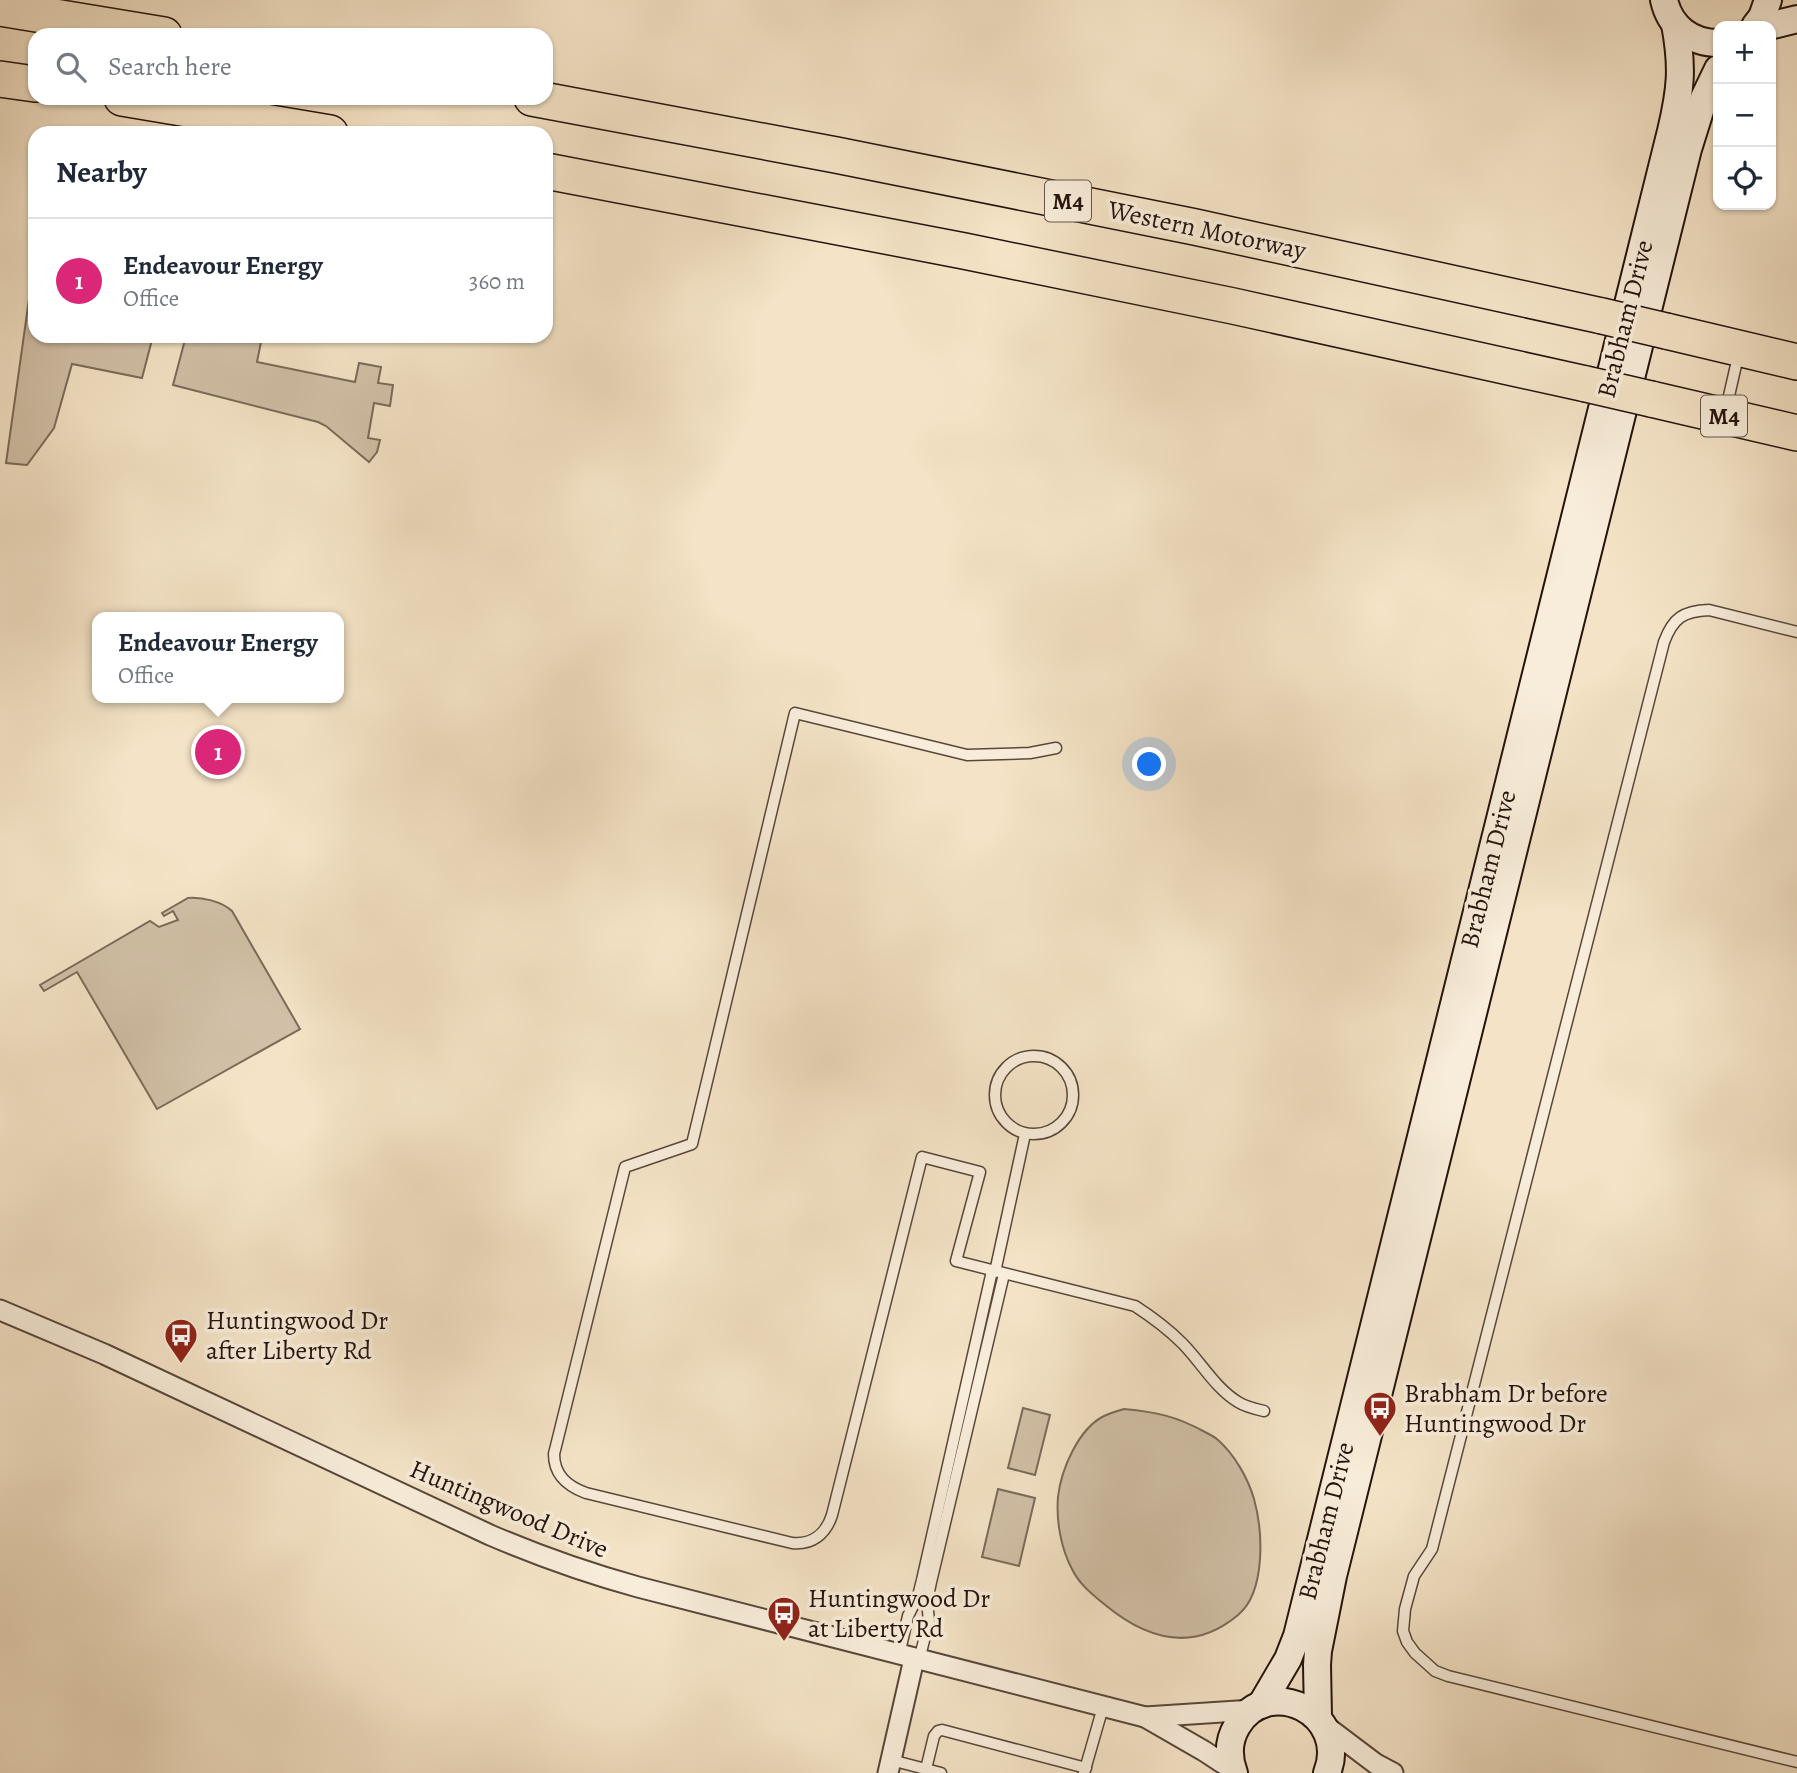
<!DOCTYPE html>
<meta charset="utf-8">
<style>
:root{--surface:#fff;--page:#f2f2f3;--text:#1f2937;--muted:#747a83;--line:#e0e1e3;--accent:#db2777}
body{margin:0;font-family:Alegreya,serif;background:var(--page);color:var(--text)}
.controls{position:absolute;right:21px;top:21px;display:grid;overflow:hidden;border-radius:14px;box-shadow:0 2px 5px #0004}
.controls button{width:63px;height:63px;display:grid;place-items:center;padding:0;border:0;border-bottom:2px solid var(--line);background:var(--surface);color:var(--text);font:35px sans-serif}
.you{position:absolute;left:1150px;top:765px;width:24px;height:24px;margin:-18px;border:5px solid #fff;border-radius:50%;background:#1a73e8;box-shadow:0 0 0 10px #1a73e833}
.badge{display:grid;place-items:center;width:46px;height:46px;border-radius:50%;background:var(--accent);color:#fff;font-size:23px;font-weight:700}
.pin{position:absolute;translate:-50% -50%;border:4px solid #fff;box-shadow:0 2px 7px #0006}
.popup{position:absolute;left:92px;top:612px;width:252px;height:91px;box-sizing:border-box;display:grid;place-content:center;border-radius:14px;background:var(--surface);filter:drop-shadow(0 2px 5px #0005);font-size:23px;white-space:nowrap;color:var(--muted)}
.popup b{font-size:26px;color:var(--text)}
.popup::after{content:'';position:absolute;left:50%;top:100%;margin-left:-14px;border:14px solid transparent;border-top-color:var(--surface)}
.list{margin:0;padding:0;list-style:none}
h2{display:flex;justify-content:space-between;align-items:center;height:91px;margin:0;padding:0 28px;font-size:30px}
h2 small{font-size:23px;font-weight:400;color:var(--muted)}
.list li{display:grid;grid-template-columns:46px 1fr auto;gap:21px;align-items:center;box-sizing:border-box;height:126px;padding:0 28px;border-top:2px solid var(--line)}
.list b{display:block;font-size:26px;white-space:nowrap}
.list p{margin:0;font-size:23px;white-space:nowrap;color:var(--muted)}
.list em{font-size:23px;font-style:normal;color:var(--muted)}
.icon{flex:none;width:38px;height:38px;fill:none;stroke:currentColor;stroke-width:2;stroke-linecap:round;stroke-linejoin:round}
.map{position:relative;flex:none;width:1797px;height:1773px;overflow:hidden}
.search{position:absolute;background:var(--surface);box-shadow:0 2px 5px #0004;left:28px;top:28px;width:525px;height:77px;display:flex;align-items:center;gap:18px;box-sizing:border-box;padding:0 24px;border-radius:21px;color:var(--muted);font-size:26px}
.panel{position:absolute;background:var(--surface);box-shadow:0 2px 5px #0004;left:28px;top:126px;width:525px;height:217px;border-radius:21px}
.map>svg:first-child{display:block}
.green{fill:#d1c0a7;stroke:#7b6a5a;stroke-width:2}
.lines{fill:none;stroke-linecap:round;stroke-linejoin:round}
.lane-casing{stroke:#59473b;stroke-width:13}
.street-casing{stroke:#59473b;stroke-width:23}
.secondary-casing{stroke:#25130d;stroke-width:30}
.highway-casing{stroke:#25130d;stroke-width:38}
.lane{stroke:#f8edda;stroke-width:10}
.street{stroke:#f8edda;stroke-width:19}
.secondary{stroke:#f8edda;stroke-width:26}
.highway{stroke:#f4e3c6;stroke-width:35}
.highway-bridge-casing{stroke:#25130d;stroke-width:38;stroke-linecap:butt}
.highway-bridge{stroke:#f4e3c6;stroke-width:35}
.labels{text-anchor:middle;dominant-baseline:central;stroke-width:7;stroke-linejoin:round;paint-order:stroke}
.shield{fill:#f8edda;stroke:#64544a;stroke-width:2}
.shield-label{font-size:24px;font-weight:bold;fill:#25130d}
.street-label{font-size:26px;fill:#25130d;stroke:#f8edda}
.poi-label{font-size:26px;fill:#25130d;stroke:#f8edda;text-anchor:start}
</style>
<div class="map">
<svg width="1797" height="1773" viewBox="0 0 1797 1773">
<rect width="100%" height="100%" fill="#f4e3c6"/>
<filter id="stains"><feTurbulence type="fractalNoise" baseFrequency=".00286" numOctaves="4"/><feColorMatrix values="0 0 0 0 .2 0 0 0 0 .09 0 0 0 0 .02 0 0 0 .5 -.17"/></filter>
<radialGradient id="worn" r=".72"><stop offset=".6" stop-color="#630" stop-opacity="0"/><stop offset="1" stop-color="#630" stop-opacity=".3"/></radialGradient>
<g class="green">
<polygon points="30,292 35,293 35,336 153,336 142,378 72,364 54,428 27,465 6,463"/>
<polygon points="186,336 233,336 261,342 257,362 355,382 359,363 381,367 378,383 393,385 390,406 374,403 368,438 380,440 377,452 369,462 326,426 318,422 173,385"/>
<path d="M 188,898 C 202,897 221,901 232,911 L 300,1029 L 157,1109 L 77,972 L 44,991 L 40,985 L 150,921 L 159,927 L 178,920 L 173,911 L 164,916 L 162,913 Z"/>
<polygon points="1023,1408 1050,1415 1035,1475 1008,1468"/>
<path d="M 1124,1409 C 1156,1412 1176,1416 1205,1432 C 1209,1434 1215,1437 1218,1440 C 1234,1454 1248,1478 1254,1499 C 1263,1531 1266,1592 1238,1615 C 1193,1653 1146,1639 1104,1604 C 1092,1594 1079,1584 1072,1569 C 1061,1549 1056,1520 1058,1497 C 1061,1470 1078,1429 1104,1416 C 1110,1413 1117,1411 1124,1409 Z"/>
<polygon points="998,1489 1035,1498 1019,1566 982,1557"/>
</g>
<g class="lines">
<defs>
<g id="lane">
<polyline points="1726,409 1739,352"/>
<path d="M 1797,632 L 1709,610 C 1683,611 1673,618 1664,642 L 1432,1549 L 1414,1576 L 1405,1609 L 1403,1631 L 1407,1642 L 1415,1653 L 1435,1671 L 1448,1676 L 1797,1762"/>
<path d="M 1056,748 L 1030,753 L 967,755 L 795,713 L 692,1144 L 625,1167 L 554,1454 C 554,1475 567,1486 586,1493 L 792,1543 C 812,1545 826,1534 832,1515 L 922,1157 L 980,1172 L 956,1261 L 1135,1306 C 1152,1317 1168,1329 1182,1343 C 1201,1362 1215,1388 1238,1402 C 1246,1407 1255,1409 1264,1411"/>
<circle cx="1034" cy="1095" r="39"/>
<polyline points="995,1272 1025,1134"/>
<polyline points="899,1655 908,1616 918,1596 922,1580 992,1271"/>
<polyline points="919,1660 929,1621 927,1601 931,1582 1004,1274"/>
<polyline points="891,1760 941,1773"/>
<polyline points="926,1769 934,1736 938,1731 942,1730 1086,1768"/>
<polyline points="1084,1773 1103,1707"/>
</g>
<g id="street">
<path d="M 0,1310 L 104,1354 L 490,1535 C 539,1556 587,1573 638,1587 L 1145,1717 L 1204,1751 L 1233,1770"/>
<polyline points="1145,1717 1253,1710"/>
<polyline points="1323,1724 1376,1764 1393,1773"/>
<polyline points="888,1773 914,1659"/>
</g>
<g id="secondary">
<path d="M 1664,0 C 1670,27 1691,43 1718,43"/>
<polyline points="1755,26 1762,17 1768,0"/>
<polyline points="1769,26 1797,19"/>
<path d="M 1261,1705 L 1288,1659 L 1297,1636 L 1671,131 C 1681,89 1683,67 1675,24"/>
<polyline points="1318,1717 1317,1665 1318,1651 1333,1576 1688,149 1704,98 1718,69"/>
<path d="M 1234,1773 C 1228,1757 1228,1741 1237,1726 C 1269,1673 1350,1714 1327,1773"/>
</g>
<g id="highway">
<polyline points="0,8 164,35"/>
<polyline points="0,79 35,84"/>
<polyline points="122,98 330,133"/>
<polyline points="532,98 836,155 1195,227 1602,316"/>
<polyline points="546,171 964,251 1233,306 1586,384"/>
<polyline points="1666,331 1797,362"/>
<polyline points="1651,399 1797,433"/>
</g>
</defs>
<use href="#lane" class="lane-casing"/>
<use href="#street" class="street-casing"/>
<use href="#secondary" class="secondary-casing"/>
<use href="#highway" class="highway-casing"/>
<use href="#lane" class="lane"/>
<use href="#street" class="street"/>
<use href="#secondary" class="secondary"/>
<use href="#highway" class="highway"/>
<defs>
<g id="highway-bridge">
<polyline points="1602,316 1666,331"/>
<polyline points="1586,384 1651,399"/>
</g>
</defs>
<use href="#highway-bridge" class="highway-bridge-casing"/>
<use href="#highway-bridge" class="highway-bridge"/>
</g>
<defs>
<symbol id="bus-pin" viewBox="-11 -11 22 30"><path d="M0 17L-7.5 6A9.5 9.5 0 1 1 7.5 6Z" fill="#8f2418" stroke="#f8edda"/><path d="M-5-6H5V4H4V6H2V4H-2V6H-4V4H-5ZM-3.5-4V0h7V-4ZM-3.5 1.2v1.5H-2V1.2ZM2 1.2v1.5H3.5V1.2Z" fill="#fff"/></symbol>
</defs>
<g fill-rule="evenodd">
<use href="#bus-pin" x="162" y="1316" width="38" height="52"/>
<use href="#bus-pin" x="1361" y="1389" width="38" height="52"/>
<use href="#bus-pin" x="765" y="1594" width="38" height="52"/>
</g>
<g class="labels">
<g class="shield">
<rect x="1045" y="180.5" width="46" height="41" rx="5"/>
<rect x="1701" y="395.5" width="46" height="41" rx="5"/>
</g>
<g class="shield-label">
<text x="1068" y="201">M4</text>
<text x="1724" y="416">M4</text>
</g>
<g class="street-label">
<text transform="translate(1207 230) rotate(12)">Western Motorway</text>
<text transform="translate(1625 319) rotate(-76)">Brabham Drive</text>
<text transform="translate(1488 869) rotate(-76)">Brabham Drive</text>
<text transform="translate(509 1509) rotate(23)">Huntingwood Drive</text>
<text transform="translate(1326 1521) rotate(-76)">Brabham Drive</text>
</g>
<g class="poi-label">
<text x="206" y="1320">Huntingwood Dr<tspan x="206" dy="30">after Liberty Rd</tspan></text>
<text x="1404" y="1393">Brabham Dr before<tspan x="1404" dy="30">Huntingwood Dr</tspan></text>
<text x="808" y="1598">Huntingwood Dr<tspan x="808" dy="30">at Liberty Rd</tspan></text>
</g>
</g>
<rect width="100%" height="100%" filter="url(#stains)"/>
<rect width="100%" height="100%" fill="url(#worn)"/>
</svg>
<div class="controls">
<button>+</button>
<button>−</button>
<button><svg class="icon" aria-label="locate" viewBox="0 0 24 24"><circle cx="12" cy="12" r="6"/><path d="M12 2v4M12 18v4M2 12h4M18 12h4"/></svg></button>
</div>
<div class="you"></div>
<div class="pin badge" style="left:218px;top:752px">1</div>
<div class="popup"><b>Endeavour Energy</b>Office</div>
<div class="search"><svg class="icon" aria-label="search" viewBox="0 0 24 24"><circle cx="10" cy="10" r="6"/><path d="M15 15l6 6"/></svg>Search here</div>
<section class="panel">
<h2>Nearby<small></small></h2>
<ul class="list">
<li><span class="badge">1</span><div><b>Endeavour Energy</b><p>Office</p></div><em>360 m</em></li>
</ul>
</section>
</div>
